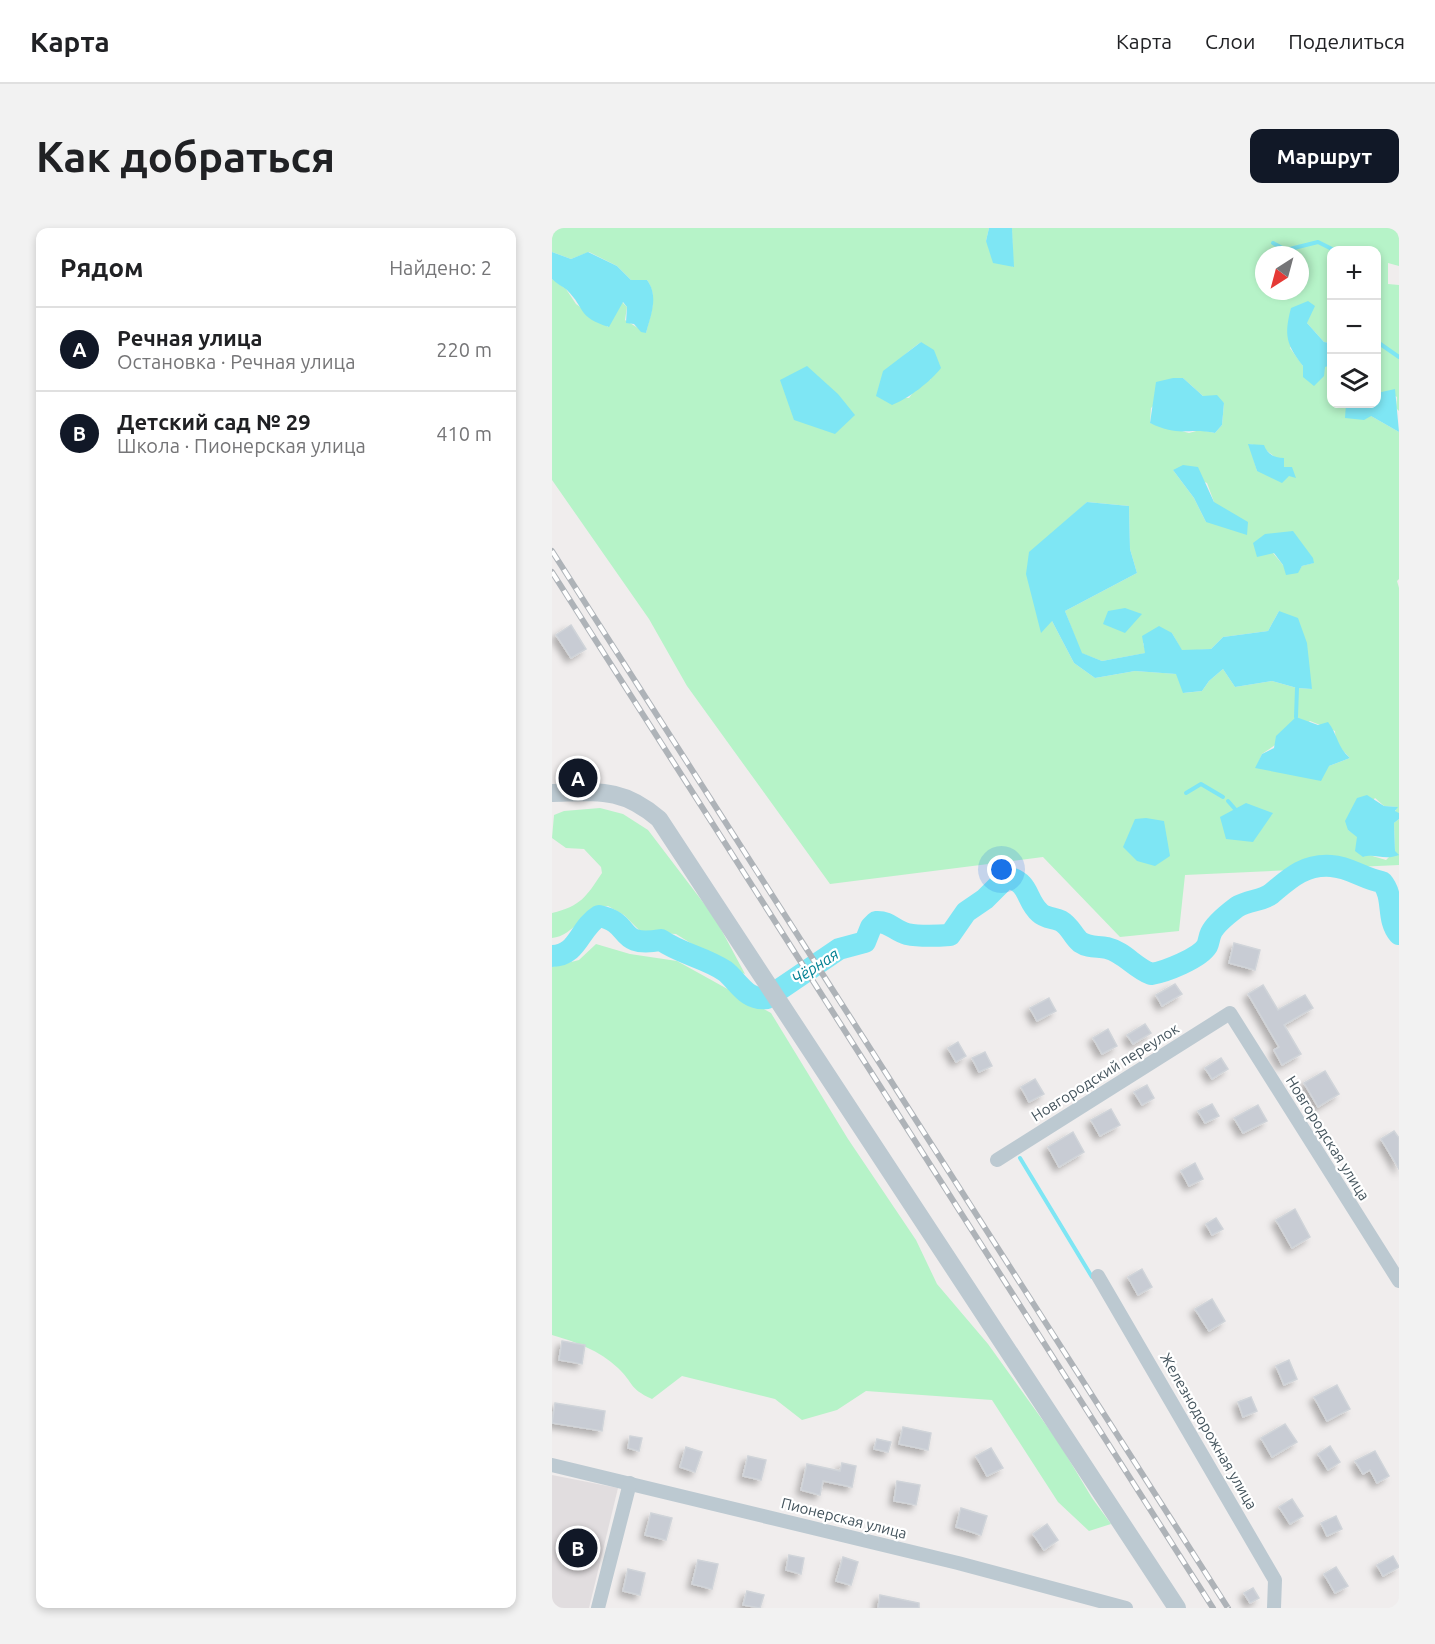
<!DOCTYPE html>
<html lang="ru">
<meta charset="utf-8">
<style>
:root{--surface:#fff;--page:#f2f2f2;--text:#202124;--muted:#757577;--line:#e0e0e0;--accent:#111827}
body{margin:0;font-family:Ubuntu,sans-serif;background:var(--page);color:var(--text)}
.controls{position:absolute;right:18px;top:18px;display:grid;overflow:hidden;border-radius:12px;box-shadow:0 3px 9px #0003}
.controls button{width:54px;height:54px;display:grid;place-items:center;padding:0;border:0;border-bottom:2px solid var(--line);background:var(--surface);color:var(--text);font:30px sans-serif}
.compass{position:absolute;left:703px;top:18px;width:54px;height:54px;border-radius:50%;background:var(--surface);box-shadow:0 3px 9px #0003;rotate:216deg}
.you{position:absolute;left:450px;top:642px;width:21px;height:21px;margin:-15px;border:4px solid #fff;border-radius:50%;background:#1a73e8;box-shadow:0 0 0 9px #1a73e833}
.badge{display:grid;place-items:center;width:39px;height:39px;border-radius:50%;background:var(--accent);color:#fff;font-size:20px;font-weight:700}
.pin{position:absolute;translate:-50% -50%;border:3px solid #fff;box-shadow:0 2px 6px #0006}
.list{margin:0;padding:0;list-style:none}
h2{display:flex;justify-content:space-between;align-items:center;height:78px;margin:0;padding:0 24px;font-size:26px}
h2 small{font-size:20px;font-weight:400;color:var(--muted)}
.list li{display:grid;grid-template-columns:39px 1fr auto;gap:18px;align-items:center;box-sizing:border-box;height:84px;padding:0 24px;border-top:2px solid var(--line)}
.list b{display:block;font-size:22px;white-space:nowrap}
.list p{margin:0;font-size:20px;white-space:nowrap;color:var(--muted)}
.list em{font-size:20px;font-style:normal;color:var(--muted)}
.icon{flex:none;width:33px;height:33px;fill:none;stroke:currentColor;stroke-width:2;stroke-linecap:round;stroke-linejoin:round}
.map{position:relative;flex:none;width:847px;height:1380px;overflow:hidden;border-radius:12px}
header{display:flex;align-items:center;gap:36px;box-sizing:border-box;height:84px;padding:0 30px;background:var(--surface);border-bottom:2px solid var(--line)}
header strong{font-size:28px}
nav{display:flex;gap:33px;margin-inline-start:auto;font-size:21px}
.intro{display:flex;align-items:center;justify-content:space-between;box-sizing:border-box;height:144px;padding:0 36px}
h1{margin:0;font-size:42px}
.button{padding:15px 27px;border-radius:12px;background:var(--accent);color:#fff;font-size:21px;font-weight:700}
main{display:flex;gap:36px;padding:0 36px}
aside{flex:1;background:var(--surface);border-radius:12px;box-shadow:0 3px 9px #0003}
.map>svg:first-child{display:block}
.education{fill:#e1dddf}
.green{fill:#b6f3c8;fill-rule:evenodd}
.water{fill:#7ee6f4}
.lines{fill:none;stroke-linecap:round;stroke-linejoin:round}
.stream{stroke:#7ee6f4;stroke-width:4}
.river{stroke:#7ee6f4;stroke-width:22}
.building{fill:#c8ccd4;stroke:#d0d4d9;stroke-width:1.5;filter:url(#shadow)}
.minor{stroke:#bcc9d1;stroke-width:14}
.tertiary{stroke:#bcc9d1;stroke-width:18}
.rail-casing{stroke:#aeb3b8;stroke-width:6}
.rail{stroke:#fff;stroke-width:4;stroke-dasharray:11;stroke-linecap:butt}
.labels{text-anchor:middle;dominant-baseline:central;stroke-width:4.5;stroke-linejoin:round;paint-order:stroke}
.street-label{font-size:15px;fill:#43535c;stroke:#fff}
.water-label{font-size:16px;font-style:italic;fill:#038193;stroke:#fff}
</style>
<header>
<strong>Карта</strong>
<nav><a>Карта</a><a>Слои</a><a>Поделиться</a></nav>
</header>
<div class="intro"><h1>Как добраться</h1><a class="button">Маршрут</a></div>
<main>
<aside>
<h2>Рядом<small>Найдено: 2</small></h2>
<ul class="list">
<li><span class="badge">A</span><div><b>Речная улица</b><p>Остановка · Речная улица</p></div><em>220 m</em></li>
<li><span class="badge">B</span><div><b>Детский сад № 29</b><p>Школа · Пионерская улица</p></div><em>410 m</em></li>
</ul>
</aside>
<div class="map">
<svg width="847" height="1380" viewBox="0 0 847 1380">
<defs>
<filter id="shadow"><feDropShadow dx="-4.5" dy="4.5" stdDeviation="3" flood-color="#0004"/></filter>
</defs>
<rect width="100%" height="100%" fill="#f0eded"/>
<polygon class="education" points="0,1247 66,1260 37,1380 0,1380"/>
<g class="green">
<path d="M 0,0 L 437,0 L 434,13 L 461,39 L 460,0 L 847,0 L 847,38 L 836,35 L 836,56 L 847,57 L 847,183 L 844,180 L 845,169 L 835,164 L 825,165 L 824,22 L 780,22 L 779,115 L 772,114 L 755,95 L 738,120 L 751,138 L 779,137 L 780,176 L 794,176 L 793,178 L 819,188 L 847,204 L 847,351 L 845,353 L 847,360 L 847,585 L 843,584 L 845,579 L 832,578 L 823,570 L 796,602 L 805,608 L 817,627 L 834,632 L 843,623 L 842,595 L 847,591 L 847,637 L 633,647 L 627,703 L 568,709 L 491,629 L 278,656 L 135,458 L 97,391 L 0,252 L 0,51 L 14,61 L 24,76 L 56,99 L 70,74 L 75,79 L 73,92 L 94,105 C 98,87 107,69 95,52 L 79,52 L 65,38 L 37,24 L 19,31 L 0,24 ZM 712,27 L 748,27 L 748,63 L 712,63 ZM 369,114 L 379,151 L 364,160 L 357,170 L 325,168 C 332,145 349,128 369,114 ZM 631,150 L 651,168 L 672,175 L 670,197 L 663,205 L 648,202 L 637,205 L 598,195 L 599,180 ZM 697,216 C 712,218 723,228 732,239 L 705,243 ZM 621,242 L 655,255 L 662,274 L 654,294 L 642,270 ZM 535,274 L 577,278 L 578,321 L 585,345 L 513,383 L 529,425 L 550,433 L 594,425 L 591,415 L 620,405 L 630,423 L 659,421 L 671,409 L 716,403 L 727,383 L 760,461 L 745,460 L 720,453 L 683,459 L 671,441 L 657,453 L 650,463 L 632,465 L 625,446 L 583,443 L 543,450 L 522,435 L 500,393 L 517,291 ZM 721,325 L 761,335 L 750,338 L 745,345 L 731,337 ZM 758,493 L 783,503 L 784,515 L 798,530 L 777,538 L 704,540 L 710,526 Z"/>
<path d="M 48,580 L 71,586 L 96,602 L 163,690 L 193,746 L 180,741 L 124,706 L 89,704 L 72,687 L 56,678 C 33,680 22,708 0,710 L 0,685 C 29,678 34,669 50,645 L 49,639 L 32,621 L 14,620 L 0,610 L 2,587 L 12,583 Z"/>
<path d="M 44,716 L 78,726 L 125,733 L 219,785 L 296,911 L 364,1012 L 385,1056 L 436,1116 L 507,1215 L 540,1270 L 559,1296 L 537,1303 L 506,1274 L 440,1172 L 314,1163 L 285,1182 L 250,1192 L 223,1171 L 130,1148 L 100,1171 C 76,1160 82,1155 66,1140 C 47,1122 24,1114 0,1107 L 0,739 L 27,732 Z"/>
</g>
<g class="water">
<polygon points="437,0 460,0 462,39 441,35 434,13"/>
<path d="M 0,24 L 19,31 L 36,24 L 65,38 L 79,52 L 95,52 C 107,68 99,87 94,105 L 89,104 L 82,96 L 74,95 L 75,79 L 71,74 L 57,99 C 25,89 34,81 15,62 C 10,58 5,56 0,51 Z"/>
<path d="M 756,73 L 763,78 L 755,95 L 772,114 L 779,115 L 779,137 L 773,139 L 772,148 L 762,158 L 751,149 L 751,138 C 734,116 732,107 739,80 Z"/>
<path d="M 369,114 L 382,122 L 389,140 C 378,154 357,170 340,177 L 324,168 L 331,143 Z"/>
<polygon points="255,138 286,166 303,187 283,206 242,192 228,152"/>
<path d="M 621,150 L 631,150 L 651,168 L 665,167 L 672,175 L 670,197 L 663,205 C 635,199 629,210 598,195 L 604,154 Z"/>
<polygon points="843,161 847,204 819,188 812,192 793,190 794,176 824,176 825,165"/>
<path d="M 696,216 L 712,217 C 715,226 723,230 732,230 L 732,239 L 740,239 L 744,250 L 737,248 L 730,255 L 705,243 Z"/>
<polygon points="631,237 646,239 662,274 696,294 695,307 654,294 642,270 621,242"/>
<polygon points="535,274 577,278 578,321 585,345 513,383 530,425 550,433 593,425 590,408 607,398 620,405 630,422 659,421 671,409 716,403 727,383 746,390 755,415 760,461 745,460 720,453 683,459 671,441 657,453 650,463 631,465 624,446 583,443 543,450 522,435 500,393 489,405 474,346 477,324"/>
<polygon points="741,303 761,330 762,335 750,338 746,345 734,347 731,337 722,325 705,329 701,315 713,306"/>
<polygon points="573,380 590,386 573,405 551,396 556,383"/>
<path d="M 744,489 L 766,497 L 776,494 C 786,507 785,519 798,530 L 777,538 L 769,553 L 703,540 L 710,526 L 722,520 L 724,508 Z"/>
<path d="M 815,567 L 832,578 L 846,579 L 843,583 L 847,585 L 847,591 L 842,595 L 843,623 L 847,627 C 832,633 823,625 811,629 L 803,623 L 805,609 L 796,602 L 793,593 L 805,570 Z"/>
<polygon points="694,575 721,585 701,614 674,611 668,589"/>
<polygon points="594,590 612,593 618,628 603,638 585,633 571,619 583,591"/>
</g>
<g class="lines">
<g class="stream">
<polyline points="721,15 734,22 766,14 782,22"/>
<polyline points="824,113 847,129"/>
<polyline points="744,489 745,460"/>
<polyline points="634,565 649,556 671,569"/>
<polyline points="676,573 683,581"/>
<polyline points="468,930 540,1049"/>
</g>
<path class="river" d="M 0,728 C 26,728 27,700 47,688 C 82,695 63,720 109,712 C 129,726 152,729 173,743 C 187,754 194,773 215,770 L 287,721 L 313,714 L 319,699 L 324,694 C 337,693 343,703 355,706 C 369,709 384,708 398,707 L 414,684 L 433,671 L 455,649 C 479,655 473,672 488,685 C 493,690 503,690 509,693 C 518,698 521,708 528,714 C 537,720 545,718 555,720 C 572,724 583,740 599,746 C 613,744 648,730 655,718 C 657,714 657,709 659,705 C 663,696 677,685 685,679 C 696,672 710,673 719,666 C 737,651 752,636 779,638 C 798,639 812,651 830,654 C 843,669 834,691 847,706"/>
</g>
<g class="building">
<polygon points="19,397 34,421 19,430 4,407"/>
<polygon points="682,715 708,722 703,742 677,735"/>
<polygon points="623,756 630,766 610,778 604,767"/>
<polygon points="711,757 726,782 753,767 761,780 732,797 749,826 730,837 722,822 727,819 696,766"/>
<polygon points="497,770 504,783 485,793 478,780"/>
<polygon points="593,796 599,805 581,816 575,807"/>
<polygon points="556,801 565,818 550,826 541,810"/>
<polygon points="406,814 414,828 404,834 396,820"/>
<polygon points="433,824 440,838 427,844 420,830"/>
<polygon points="669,830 676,841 660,851 653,840"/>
<polygon points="773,843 787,866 766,879 752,855"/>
<polygon points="483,851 492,866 477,874 469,859"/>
<polygon points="595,857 602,870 590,877 582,864"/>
<polygon points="660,876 667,888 653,895 646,883"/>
<polygon points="706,877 715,893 691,905 682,890"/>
<polygon points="559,881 568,897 548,908 539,892"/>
<polygon points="842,903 847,910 847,941 829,911"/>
<polygon points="521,904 532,924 507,939 496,919"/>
<polygon points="643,935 651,951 637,958 629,943"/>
<polygon points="743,981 758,1009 740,1020 724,992"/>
<polygon points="664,990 671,1001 660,1007 654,996"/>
<polygon points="590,1041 600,1059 586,1067 576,1049"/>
<polygon points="660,1071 673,1093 657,1103 643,1081"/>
<polygon points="10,1113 33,1117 30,1136 7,1132"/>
<polygon points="737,1132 745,1151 732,1157 724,1138"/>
<polygon points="785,1157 798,1181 775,1193 762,1169"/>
<polygon points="699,1169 705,1183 691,1189 686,1174"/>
<polygon points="3,1175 53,1183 50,1203 0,1195"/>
<polygon points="733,1196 745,1214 720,1229 709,1210"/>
<polygon points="351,1199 379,1205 376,1222 347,1216"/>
<polygon points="78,1208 90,1210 87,1223 76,1220"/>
<polygon points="325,1211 339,1214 336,1224 322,1221"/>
<polygon points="778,1218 788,1234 776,1242 766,1226"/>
<polygon points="134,1219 150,1224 143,1244 128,1239"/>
<polygon points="439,1220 451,1240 435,1248 424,1228"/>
<polygon points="823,1223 837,1248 825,1255 818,1242 811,1246 803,1233"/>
<polygon points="196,1228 214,1232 209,1252 191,1248"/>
<polygon points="290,1235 304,1238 300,1259 271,1253 268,1267 249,1262 255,1236 288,1243"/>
<polygon points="345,1253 368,1257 364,1277 342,1273"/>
<polygon points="740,1271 751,1288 738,1296 727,1279"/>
<polygon points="409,1280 435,1288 429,1307 404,1299"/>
<polygon points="99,1285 120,1290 114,1312 93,1307"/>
<polygon points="784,1288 790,1301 775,1308 769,1295"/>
<polygon points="495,1296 506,1312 492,1322 481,1306"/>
<polygon points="237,1327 252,1330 249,1346 234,1342"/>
<polygon points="841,1328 847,1339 831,1348 825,1337"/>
<polygon points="291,1329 306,1334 299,1357 284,1353"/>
<polygon points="146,1332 166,1336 160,1361 140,1356"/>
<polygon points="784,1339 796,1358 783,1365 772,1346"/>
<polygon points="76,1341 93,1345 88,1367 71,1363"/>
<polygon points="701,1360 707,1370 698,1375 692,1365"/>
<polygon points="195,1363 212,1367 208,1380 191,1377"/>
<polygon points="328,1367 367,1375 367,1380 326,1380"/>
</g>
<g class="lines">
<g class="minor">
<polyline points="445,932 678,785 847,1053"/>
<polyline points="546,1048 723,1352 722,1380"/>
<polyline points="0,1237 406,1335 574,1380"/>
<polyline points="46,1380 78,1255"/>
</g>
<path class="tertiary" d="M 0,565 C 46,564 70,559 107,591 L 625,1380"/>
<defs>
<g id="rail">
<polyline points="0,323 676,1380"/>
<polyline points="0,344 661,1380"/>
</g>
</defs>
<use href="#rail" class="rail-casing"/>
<use href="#rail" class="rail"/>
</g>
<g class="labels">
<g class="street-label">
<text transform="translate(553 844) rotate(-32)">Новгородский переулок</text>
<text transform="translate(776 910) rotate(58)">Новгородская улица</text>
<text transform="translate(657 1203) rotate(60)">Железнодорожная улица</text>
<text transform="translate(292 1290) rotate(14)">Пионерская улица</text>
</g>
<g class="water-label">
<text transform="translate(263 738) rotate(-33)">Чёрная</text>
</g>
</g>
</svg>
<div class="controls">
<button>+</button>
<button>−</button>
<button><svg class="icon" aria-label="layers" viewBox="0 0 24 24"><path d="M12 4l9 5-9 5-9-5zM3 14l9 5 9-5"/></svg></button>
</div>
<svg class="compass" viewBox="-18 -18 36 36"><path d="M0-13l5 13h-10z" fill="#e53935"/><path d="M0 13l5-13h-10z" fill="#757577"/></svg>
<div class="you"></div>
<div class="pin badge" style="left:26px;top:550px">A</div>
<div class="pin badge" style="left:26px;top:1320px">B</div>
</div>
</main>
